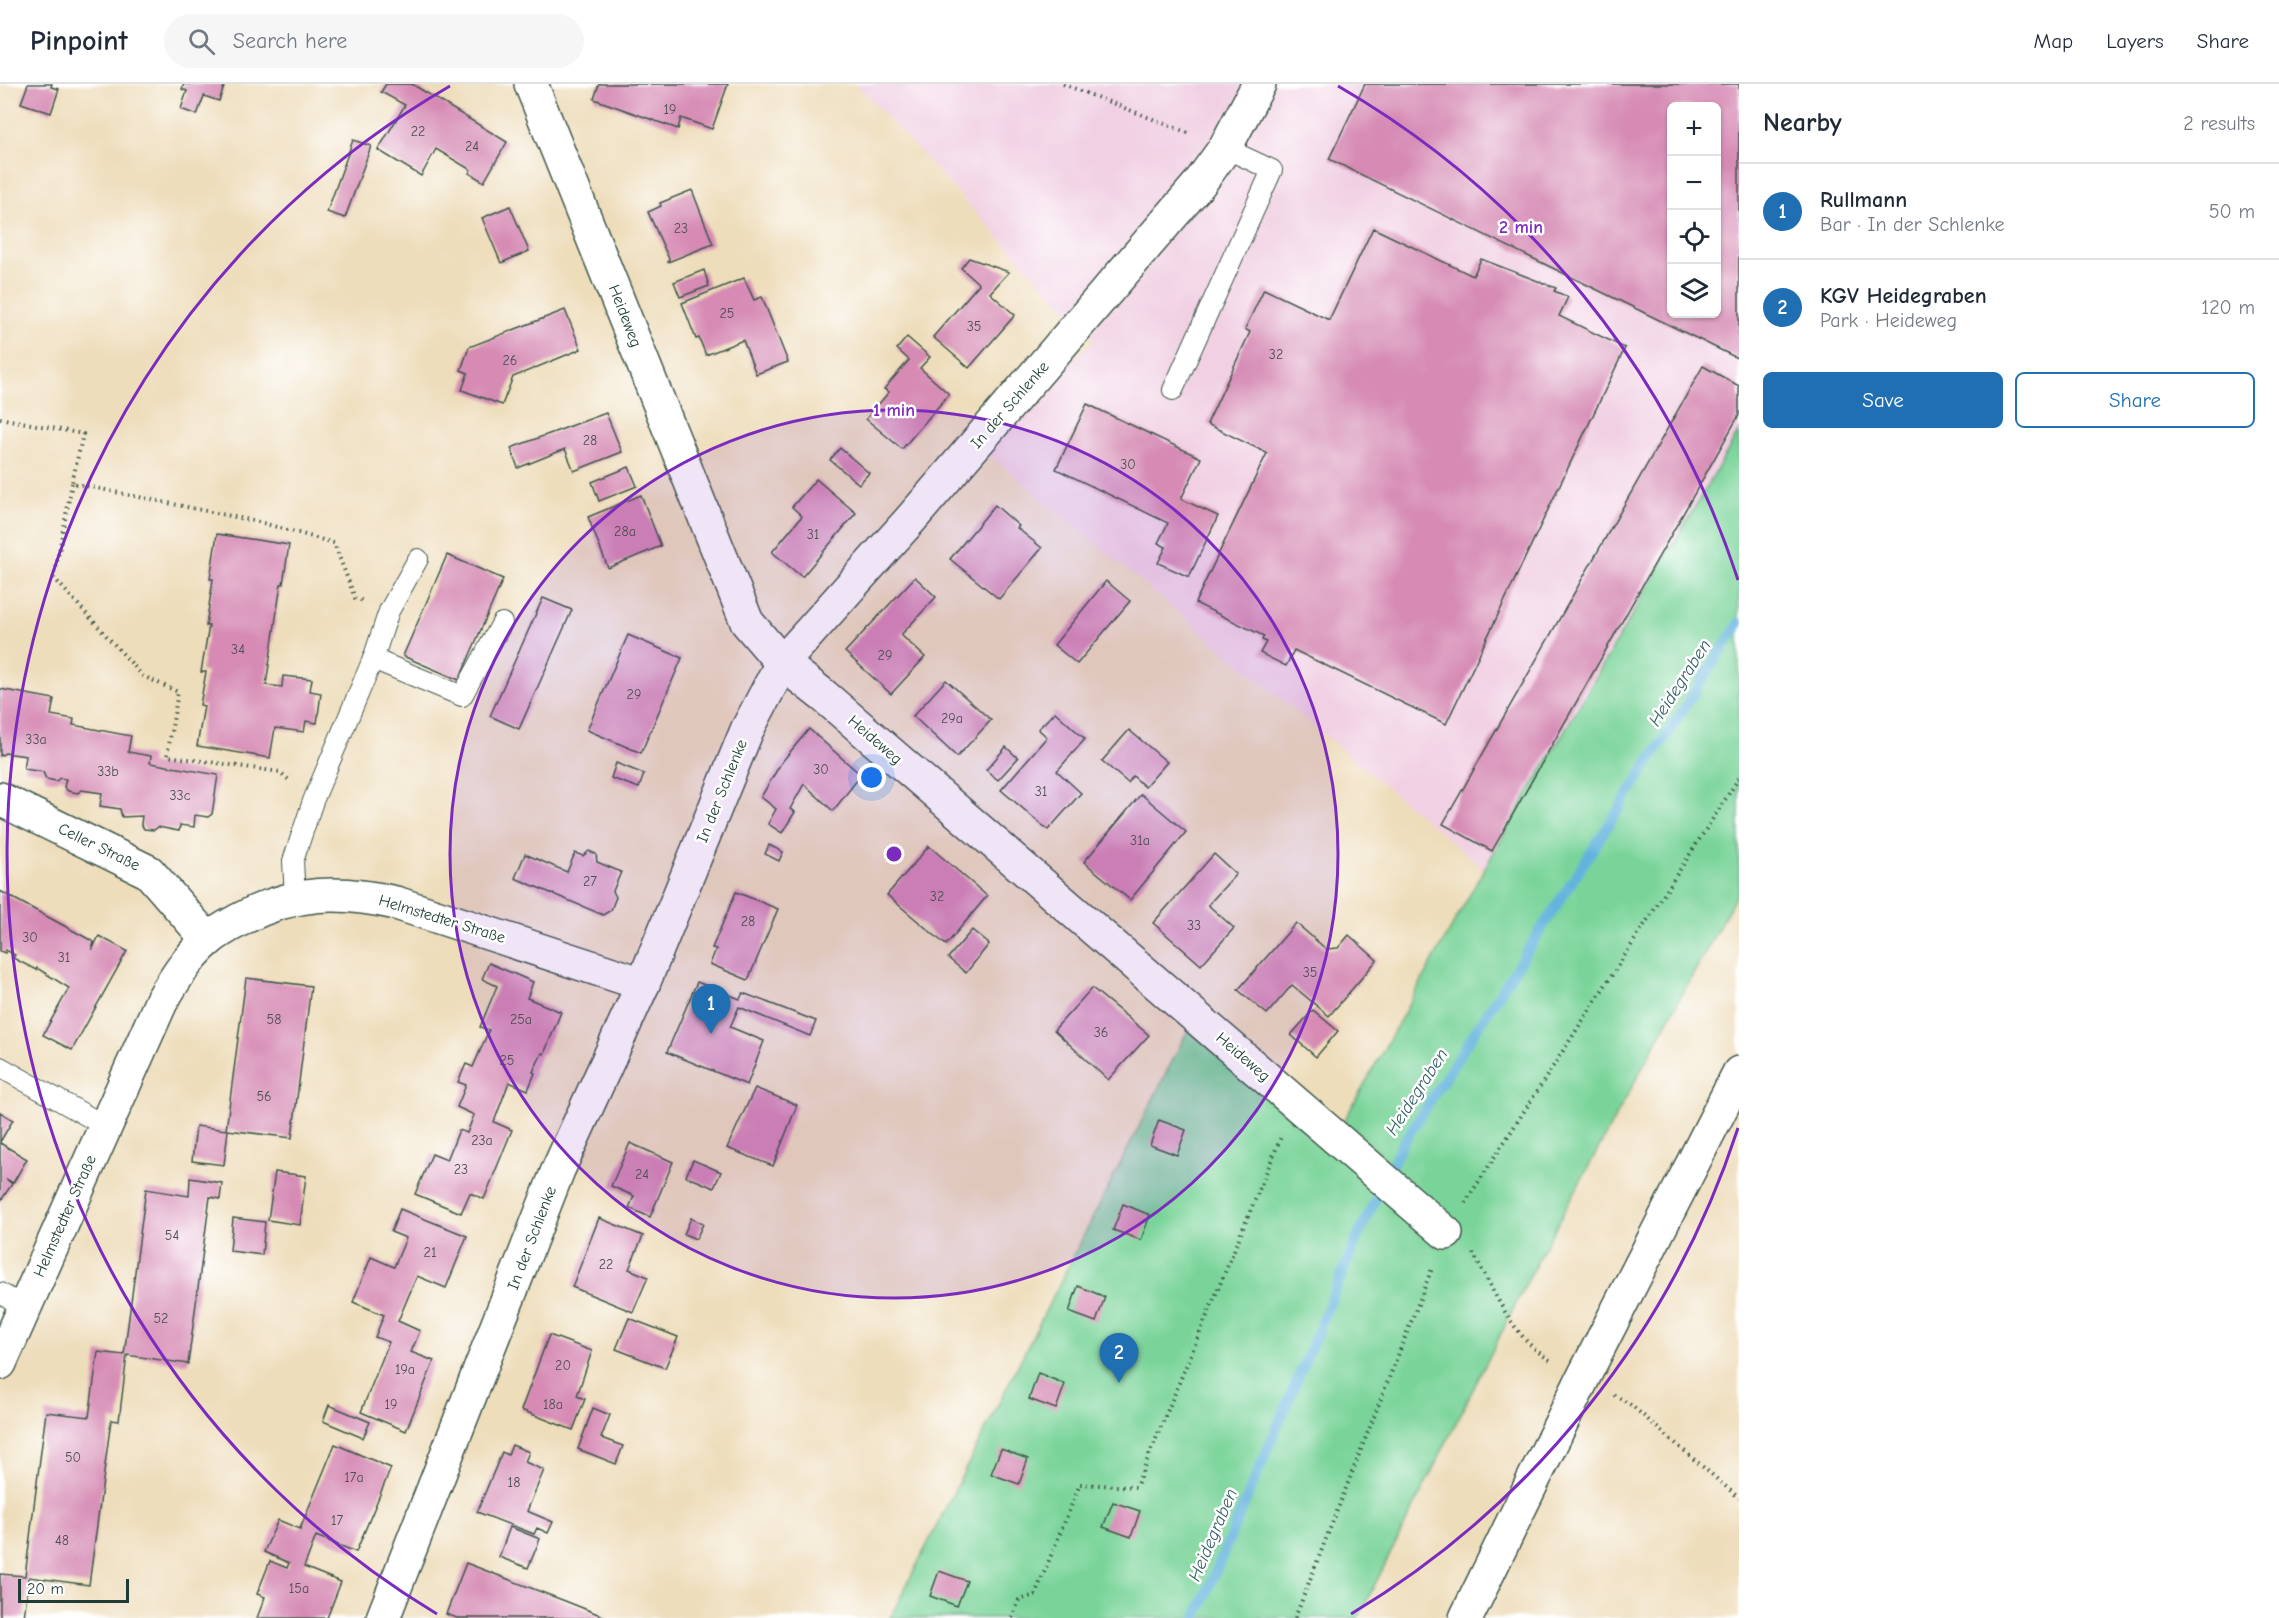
<!DOCTYPE html>
<meta charset="utf-8">
<style>
:root{--surface:#fff;--page:#f6f6f7;--text:#1f2937;--muted:#747a83;--line:#e0e1e3;--accent:#1f6fb2}
body{margin:0;font-family:"Comic Neue",sans-serif;background:var(--page);color:var(--text)}
.controls{position:absolute;right:18px;top:18px;display:grid;overflow:hidden;border-radius:9px;box-shadow:0 2px 4px #0004}
.controls button{width:54px;height:54px;display:grid;place-items:center;padding:0;border:0;border-bottom:2px solid var(--line);background:var(--surface);color:var(--text);font:30px sans-serif}
.scale{position:absolute;left:18px;bottom:15px;width:111px;box-sizing:border-box;padding-left:6px;border:3px solid #1f3d34;border-top:0;font-size:16px;line-height:21px;white-space:nowrap;color:#1f3d34;-webkit-text-stroke:4px #fff;paint-order:stroke}
.you{position:absolute;left:872px;top:694px;width:21px;height:21px;margin:-15px;border:4px solid #fff;border-radius:50%;background:#1a73e8;box-shadow:0 0 0 9px #1a73e833}
.badge{display:grid;place-items:center;width:39px;height:39px;border-radius:50%;background:var(--accent);color:#fff;font-size:20px;font-weight:700}
.pin{position:absolute;translate:-50% -50px;filter:drop-shadow(0 2px 3px #0008)}
.pin::after{content:'';position:absolute;top:32px;width:21px;height:18px;background:inherit;clip-path:polygon(0 0,100% 0,50% 100%)}
.list{margin:0;padding:0;list-style:none}
h2{display:flex;justify-content:space-between;align-items:center;height:78px;margin:0;padding:0 24px;font-size:26px}
h2 small{font-size:20px;font-weight:400;color:var(--muted)}
.list li{display:grid;grid-template-columns:39px 1fr auto;gap:18px;align-items:center;box-sizing:border-box;height:96px;padding:0 24px;border-top:2px solid var(--line)}
.list b{display:block;font-size:22px;white-space:nowrap}
.list p{margin:0;font-size:20px;white-space:nowrap;color:var(--muted)}
.list em{font-size:20px;font-style:normal;color:var(--muted)}
.actions{display:flex;gap:12px;padding:18px 24px}
.actions a{flex:1;padding:14px 0;border:2px solid var(--accent);border-radius:9px;text-align:center;font-size:21px;color:var(--accent)}
.actions .main{background:var(--accent);color:#fff}
.icon{flex:none;width:33px;height:33px;fill:none;stroke:currentColor;stroke-width:2;stroke-linecap:round;stroke-linejoin:round}
.map{position:relative;flex:none;width:1739px;height:1534px;overflow:hidden}
header{display:flex;align-items:center;gap:36px;box-sizing:border-box;height:84px;padding:0 30px;background:var(--surface);border-bottom:2px solid var(--line)}
header strong{font-size:28px}
nav{display:flex;gap:33px;margin-inline-start:auto;font-size:21px}
.search{width:420px;height:54px;background:var(--page);display:flex;align-items:center;gap:15px;box-sizing:border-box;padding:0 21px;border-radius:33px;color:var(--muted);font-size:22px}
main{display:flex}
aside{flex:1;background:var(--surface)}
.map>svg:first-child{display:block}
.built{fill:#f1d0e3;fill-rule:evenodd}
.green{fill:#7ad49a;stroke:#4c8867;stroke-width:1.5}
.lines{fill:none;stroke-linecap:round;stroke-linejoin:round}
.stream{stroke:#64b3de;stroke-width:10}
.building{fill:#d68ab4;fill-rule:evenodd}
.service-casing{stroke:#3e5548;stroke-width:22}
.minor-casing{stroke:#3e5548;stroke-width:36}
.secondary-casing{stroke:#3e5548;stroke-width:36}
.path{stroke:#3e5548;stroke-width:4;stroke-dasharray:1.5 4.5;stroke-linecap:butt}
.service{stroke:#fff;stroke-width:20}
.minor{stroke:#fff;stroke-width:33}
.secondary{stroke:#fff;stroke-width:33}
.ring{fill:none;stroke:#7b2cbf;stroke-width:3}
.labels{text-anchor:middle;dominant-baseline:central;stroke-width:5;stroke-linejoin:round;paint-order:stroke}
.number-label{font-size:14px;fill:#4d5054}
.street-label{font-size:16px;fill:#1f3d34;stroke:#fff}
.water-label{font-size:18px;font-style:italic;fill:#346067;stroke:#fff}
.centre{fill:#7b2cbf;stroke:#fff;stroke-width:3}
.ring-label{font-size:18px;text-anchor:middle;font-weight:bold;fill:#7b2cbf;stroke:#fff;stroke-width:5;stroke-linejoin:round;paint-order:stroke}
</style>
<header>
<strong>Pinpoint</strong>
<div class="search"><svg class="icon" aria-label="search" viewBox="0 0 24 24"><circle cx="10" cy="10" r="6"/><path d="M15 15l6 6"/></svg>Search here</div>
<nav><a>Map</a><a>Layers</a><a>Share</a></nav>
</header>
<main>
<div class="map">
<svg width="1739" height="1534" viewBox="0 0 1739 1534">
<rect width="100%" height="100%" fill="#fff"/>
<filter id="ink" filterUnits="userSpaceOnUse"><feTurbulence type="fractalNoise" baseFrequency=".0167" numOctaves="2"/><feDisplacementMap in="SourceGraphic" scale="12" xChannelSelector="R" yChannelSelector="G"/><feConvolveMatrix kernelMatrix="1 2 1 2 8 2 1 2 1" color-interpolation-filters="sRGB"/></filter>
<filter id="wash" filterUnits="userSpaceOnUse"><feTurbulence type="fractalNoise" baseFrequency=".008" numOctaves="4" result="noise"/><feDisplacementMap in="SourceGraphic" scale="24" xChannelSelector="R" yChannelSelector="G"/><feGaussianBlur stdDeviation="1.35" result="paint"/><feColorMatrix in="noise" values="0 0 0 0 0 0 0 0 0 0 0 0 0 0 0 0 0 1.4 0 .05"/><feComposite in="paint" operator="in"/></filter>
<g filter="url(#wash)">
<rect width="100%" height="100%" fill="#edb"/>
<path class="built" d="M 856,0 L 1739,0 L 1739,347 L 1484,785 L 977,360 L 1095,256 ZM 1672,22 L 1716,22 L 1716,230 L 1672,230 Z"/>
<polygon class="green" points="1739,347 1739,806 1541,1170 1358,1534 890,1534 1188,946 1329,1064 1484,785"/>
<g class="lines">
<polyline class="stream" points="1196,1534 1359,1150 1401,1062 1739,539"/>
</g>
<g id="blocks">
<g class="building">
<polygon points="28,0 52,0 51,3 59,5 51,29 21,19"/>
<polygon points="184,0 225,0 219,17 204,12 197,31 181,25 187,7 182,5"/>
<polygon points="386,0 412,0 507,58 484,98 469,89 471,86 436,65 421,92 378,66 405,21 381,8"/>
<polygon points="599,0 728,0 712,45 681,34 678,45 594,15"/>
<path d="M 1365,0 L 1739,0 L 1739,275 L 1329,75 ZM 1672,22 L 1716,22 L 1716,230 L 1671,230 Z"/>
<polygon points="353,56 371,62 345,134 327,128"/>
<polygon points="692,106 713,160 668,178 669,175 648,128 661,122 660,119"/>
<polygon points="510,122 529,167 501,179 482,134"/>
<polygon points="1373,144 1473,192 1481,175 1556,204 1554,207 1568,213 1559,232 1625,264 1446,640 1294,566 1286,582 1260,569 1266,558 1262,556 1264,552 1195,519 1267,369 1207,340 1250,248 1245,245 1264,205 1329,236"/>
<polygon points="969,174 1009,188 990,209 1015,231 969,284 933,253 979,200 961,184"/>
<polygon points="704,186 709,202 680,213 674,198"/>
<polygon points="744,194 754,216 762,213 788,278 756,290 743,256 706,271 699,254 696,255 682,219"/>
<polygon points="565,226 581,265 513,293 502,321 462,306 468,289 461,286 469,263"/>
<polygon points="907,253 930,273 920,284 949,310 902,365 866,335 889,308 884,305 909,276 897,265"/>
<polygon points="1703,282 1739,302 1739,331 1492,767 1443,740"/>
<polygon points="1087,320 1201,374 1181,415 1218,432 1189,493 1158,479 1166,463 1158,459 1168,439 1056,385"/>
<polygon points="606,329 622,368 574,387 565,365 518,384 511,364"/>
<polygon points="840,364 869,389 859,400 830,376"/>
<polygon points="629,383 637,402 599,417 592,398"/>
<polygon points="816,395 856,429 802,493 772,468 802,432 792,423"/>
<polygon points="641,411 661,462 608,484 588,433"/>
<polygon points="995,421 1019,442 1017,444 1042,464 999,515 950,475"/>
<polygon points="217,450 289,461 283,500 281,500 266,601 282,603 283,592 312,595 310,607 321,609 317,639 306,637 304,648 275,644 270,674 197,662 204,622 200,621 206,588 201,588 209,542 206,542 213,495 210,495"/>
<polygon points="447,471 503,495 459,596 403,572"/>
<polygon points="915,493 936,513 901,551 925,573 891,610 845,568"/>
<polygon points="1106,497 1130,517 1077,580 1054,561"/>
<polygon points="543,514 572,526 519,645 490,632"/>
<polygon points="628,551 682,574 641,669 587,646"/>
<polygon points="946,596 991,636 957,673 913,632"/>
<polygon points="0,605 54,615 51,631 74,635 73,641 131,652 128,668 151,672 150,679 218,691 212,730 208,733 195,731 194,743 180,741 179,747 158,743 154,746 144,745 141,740 142,732 122,733 120,725 100,722 102,709 81,706 78,709 68,707 64,703 66,695 60,694 56,697 46,695 43,688 24,685 26,672 5,669 0,672"/>
<polygon points="1055,628 1085,655 1057,687 1081,709 1048,746 1001,706 1047,653 1038,645"/>
<polygon points="809,645 861,691 833,727 804,700 790,725 795,728 782,749 768,740 776,725 761,713 781,679"/>
<polygon points="1129,646 1167,678 1145,703 1133,692 1128,699 1102,677"/>
<polygon points="1006,663 1018,674 998,696 986,686"/>
<polygon points="616,679 644,690 639,704 611,694"/>
<polygon points="1141,710 1186,748 1130,816 1084,778"/>
<polygon points="769,761 783,768 779,777 765,770"/>
<polygon points="929,762 987,812 946,861 887,811"/>
<polygon points="589,767 596,770 597,778 621,788 613,807 616,813 611,826 603,831 515,794 525,770 567,788 575,769 583,772"/>
<polygon points="1214,770 1236,790 1208,821 1234,844 1201,881 1153,839"/>
<polygon points="0,807 94,858 92,866 99,852 127,867 72,966 43,951 69,904 37,884 36,886 13,874 15,871 6,866 5,869 0,867"/>
<polygon points="736,808 778,825 748,896 710,880 716,865 712,864"/>
<polygon points="1296,839 1326,865 1338,864 1349,851 1377,876 1329,932 1292,901 1267,930 1238,906"/>
<polygon points="972,846 989,860 966,889 948,874"/>
<polygon points="489,879 533,898 527,914 561,928 544,970 542,969 533,988 535,989 528,1006 509,998 494,1038 512,1046 484,1115 470,1109 461,1129 415,1110 432,1070 447,1076 459,1046 467,1049 474,1031 457,1023 466,1001 458,998 466,980 473,983 489,946 480,943 497,902 482,895"/>
<polygon points="246,894 311,902 292,1054 228,1046 224,1081 192,1077 196,1042 226,1046"/>
<polygon points="697,898 740,915 743,909 816,937 810,952 739,923 730,943 764,957 747,1001 667,968"/>
<polygon points="1092,904 1149,951 1108,996 1054,946"/>
<polygon points="1313,926 1338,947 1316,973 1291,951"/>
<polygon points="755,1004 797,1021 773,1082 727,1064"/>
<polygon points="0,1028 13,1036 0,1058"/>
<polygon points="1159,1036 1186,1046 1177,1071 1150,1061"/>
<polygon points="0,1059 27,1075 13,1099 6,1095 12,1100 0,1118"/>
<polygon points="630,1059 673,1078 650,1133 629,1124 634,1112 611,1102"/>
<polygon points="693,1076 721,1088 714,1104 686,1092"/>
<polygon points="275,1088 306,1092 300,1141 268,1136"/>
<polygon points="190,1094 222,1099 220,1115 210,1113 188,1280 127,1271 119,1337 111,1336 89,1501 29,1493 24,1534 0,1534 0,1490 25,1492 46,1328 89,1333 98,1268 124,1271 146,1105 189,1112"/>
<polygon points="1123,1120 1150,1131 1141,1156 1113,1146"/>
<polygon points="400,1125 467,1152 446,1204 417,1192 398,1237 420,1247 411,1268 434,1277 406,1347 361,1328 389,1258 375,1253 384,1231 353,1218 371,1173 394,1183 406,1154 391,1148"/>
<polygon points="233,1134 265,1138 262,1171 230,1167"/>
<polygon points="599,1134 643,1152 629,1185 648,1193 633,1228 572,1203"/>
<polygon points="691,1134 703,1140 696,1155 684,1150"/>
<polygon points="1078,1202 1105,1213 1096,1238 1069,1228"/>
<polygon points="629,1234 678,1253 665,1284 616,1265"/>
<polygon points="549,1251 592,1267 577,1312 585,1315 573,1346 521,1326"/>
<polygon points="1038,1289 1065,1300 1056,1325 1029,1315"/>
<polygon points="329,1321 370,1338 363,1354 323,1337"/>
<polygon points="593,1324 610,1331 601,1354 623,1362 616,1380 578,1365"/>
<polygon points="335,1360 391,1384 356,1468 316,1452 304,1483 341,1498 327,1534 257,1534 265,1513 257,1510 270,1477 287,1484 289,1479 264,1468 278,1436 300,1445"/>
<polygon points="512,1361 529,1368 525,1378 544,1386 527,1427 553,1438 548,1449 537,1444 534,1450 477,1428 502,1368 508,1371"/>
<polygon points="1001,1365 1028,1375 1019,1400 991,1390"/>
<polygon points="1113,1418 1140,1427 1131,1453 1103,1443"/>
<polygon points="510,1443 540,1455 528,1484 499,1473"/>
<polygon points="466,1479 565,1517 608,1534 457,1534 446,1530"/>
<polygon points="939,1487 967,1497 957,1522 930,1512"/>
</g>
</g>
</g>
<g filter="url(#ink)">
<use href="#blocks" fill-opacity="0" stroke="#3e5548" stroke-width="1.5"/>
<g class="lines">
<defs>
<g id="service">
<polyline points="1173,306 1272,86 1225,64"/>
<polyline points="373,575 462,612 502,539"/>
<polyline points="295,814 293,777 313,717 373,575 389,527 418,475"/>
<polyline points="0,983 105,1042"/>
<polyline points="0,1209 25,1223"/>
</g>
<g id="minor">
<polyline points="531,0 747,538 782,579 824,612 1446,1149"/>
<polyline points="0,715 149,788 208,856"/>
<path d="M 0,1279 L 161,918 C 174,896 188,873 208,856 C 218,847 232,840 243,834 C 294,807 341,806 396,819 L 643,900"/>
<polyline points="383,1534 558,1086 643,900 747,646 782,579 911,435 1199,100 1225,64 1259,0"/>
</g>
<polyline id="secondary" points="1466,1534 1583,1294 1739,989"/>
</defs>
<use href="#service" class="service-casing"/>
<use href="#minor" class="minor-casing"/>
<use href="#secondary" class="secondary-casing"/>
<g class="path">
<polyline points="1063,0 1191,50"/>
<polyline points="0,334 83,350 72,399 259,438 334,459 355,514 363,517"/>
<polyline points="72,399 54,494 143,592 178,608 167,672 280,688 291,698"/>
<polyline points="1465,1119 1739,694"/>
<path d="M 1473,1169 C 1494,1206 1513,1256 1552,1277"/>
<polyline points="1614,1311 1631,1321 1739,1414"/>
<polyline points="1012,1534 1019,1516 1035,1511 1080,1400 1136,1403 1281,1053"/>
<polyline points="1295,1534 1433,1182"/>
</g>
<use href="#service" class="service"/>
<use href="#minor" class="minor"/>
<use href="#secondary" class="secondary"/>
</g>
</g>
<circle cx="894" cy="770" r="444" fill="#7b2cbf" fill-opacity=".12"/>
<g class="ring">
<circle cx="894" cy="770" r="444"/>
<path d="M1738 1044A887 887 0 0 1 1351 1530M437 1530A887 887 0 0 1 450 2M1338 2A887 887 0 0 1 1738 496"/>
</g>
<g class="labels">
<g class="number-label">
<text x="670" y="25">19</text>
<text x="418" y="47">22</text>
<text x="472" y="62">24</text>
<text x="681" y="144">23</text>
<text x="727" y="229">25</text>
<text x="974" y="242">35</text>
<text x="1276" y="270">32</text>
<text x="510" y="276">26</text>
<text x="590" y="356">28</text>
<text x="1128" y="380">30</text>
<text x="625" y="447">28a</text>
<text x="813" y="450">31</text>
<text x="238" y="565">34</text>
<text x="885" y="571">29</text>
<text x="634" y="610">29</text>
<text x="952" y="634">29a</text>
<text x="36" y="655">33a</text>
<text x="821" y="685">30</text>
<text x="108" y="687">33b</text>
<text x="1041" y="707">31</text>
<text x="180" y="711">33c</text>
<text x="1140" y="756">31a</text>
<text x="590" y="797">27</text>
<text x="937" y="812">32</text>
<text x="748" y="837">28</text>
<text x="1194" y="841">33</text>
<text x="30" y="853">30</text>
<text x="64" y="873">31</text>
<text x="1310" y="888">35</text>
<text x="274" y="935">58</text>
<text x="521" y="935">25a</text>
<text x="1101" y="948">36</text>
<text x="507" y="976">25</text>
<text x="264" y="1012">56</text>
<text x="482" y="1056">23a</text>
<text x="461" y="1085">23</text>
<text x="642" y="1090">24</text>
<text x="172" y="1151">54</text>
<text x="430" y="1168">21</text>
<text x="606" y="1180">22</text>
<text x="161" y="1234">52</text>
<text x="563" y="1281">20</text>
<text x="405" y="1285">19a</text>
<text x="391" y="1320">19</text>
<text x="553" y="1320">18a</text>
<text x="73" y="1373">50</text>
<text x="354" y="1393">17a</text>
<text x="514" y="1398">18</text>
<text x="337" y="1436">17</text>
<text x="62" y="1456">48</text>
<text x="299" y="1504">15a</text>
</g>
<g class="street-label">
<text transform="translate(625 232) rotate(69)">Heideweg</text>
<text transform="translate(1010 321) rotate(-49)">In der Schlenke</text>
<text transform="translate(875 656) rotate(41)">Heideweg</text>
<text transform="translate(722 707) rotate(-68)">In der Schlenke</text>
<text transform="translate(99 763) rotate(26)">Celler Straße</text>
<text transform="translate(442 835) rotate(17)">Helmstedter Straße</text>
<text transform="translate(1243 973) rotate(41)">Heideweg</text>
<text transform="translate(65 1132) rotate(-66)">Helmstedter Straße</text>
<text transform="translate(532 1154) rotate(-69)">In der Schlenke</text>
</g>
<g class="water-label">
<text transform="translate(1680 599) rotate(-57)">Heidegraben</text>
<text transform="translate(1417 1008) rotate(-57)">Heidegraben</text>
<text transform="translate(1213 1451) rotate(-67)">Heidegraben</text>
</g>
</g>
<circle cx="894" cy="770" r="9" class="centre"/>
<g class="ring-label">
<text x="1521" y="149">2 min</text>
<text x="894" y="332">1 min</text>
</g>
</svg>
<div class="controls">
<button>+</button>
<button>−</button>
<button><svg class="icon" aria-label="locate" viewBox="0 0 24 24"><circle cx="12" cy="12" r="6"/><path d="M12 2v4M12 18v4M2 12h4M18 12h4"/></svg></button>
<button><svg class="icon" aria-label="layers" viewBox="0 0 24 24"><path d="M12 4l9 5-9 5-9-5zM3 14l9 5 9-5"/></svg></button>
</div>
<div class="scale">20 m</div>
<div class="you"></div>
<div class="pin badge" style="left:711px;top:950px">1</div>
<div class="pin badge" style="left:1119px;top:1299px">2</div>
</div>
<aside>
<h2>Nearby<small>2 results</small></h2>
<ul class="list">
<li><span class="badge">1</span><div><b>Rullmann</b><p>Bar · In der Schlenke</p></div><em>50 m</em></li>
<li><span class="badge">2</span><div><b>KGV Heidegraben</b><p>Park · Heideweg</p></div><em>120 m</em></li>
</ul>
<div class="actions"><a class="main">Save</a><a>Share</a></div>
</aside>
</main>
